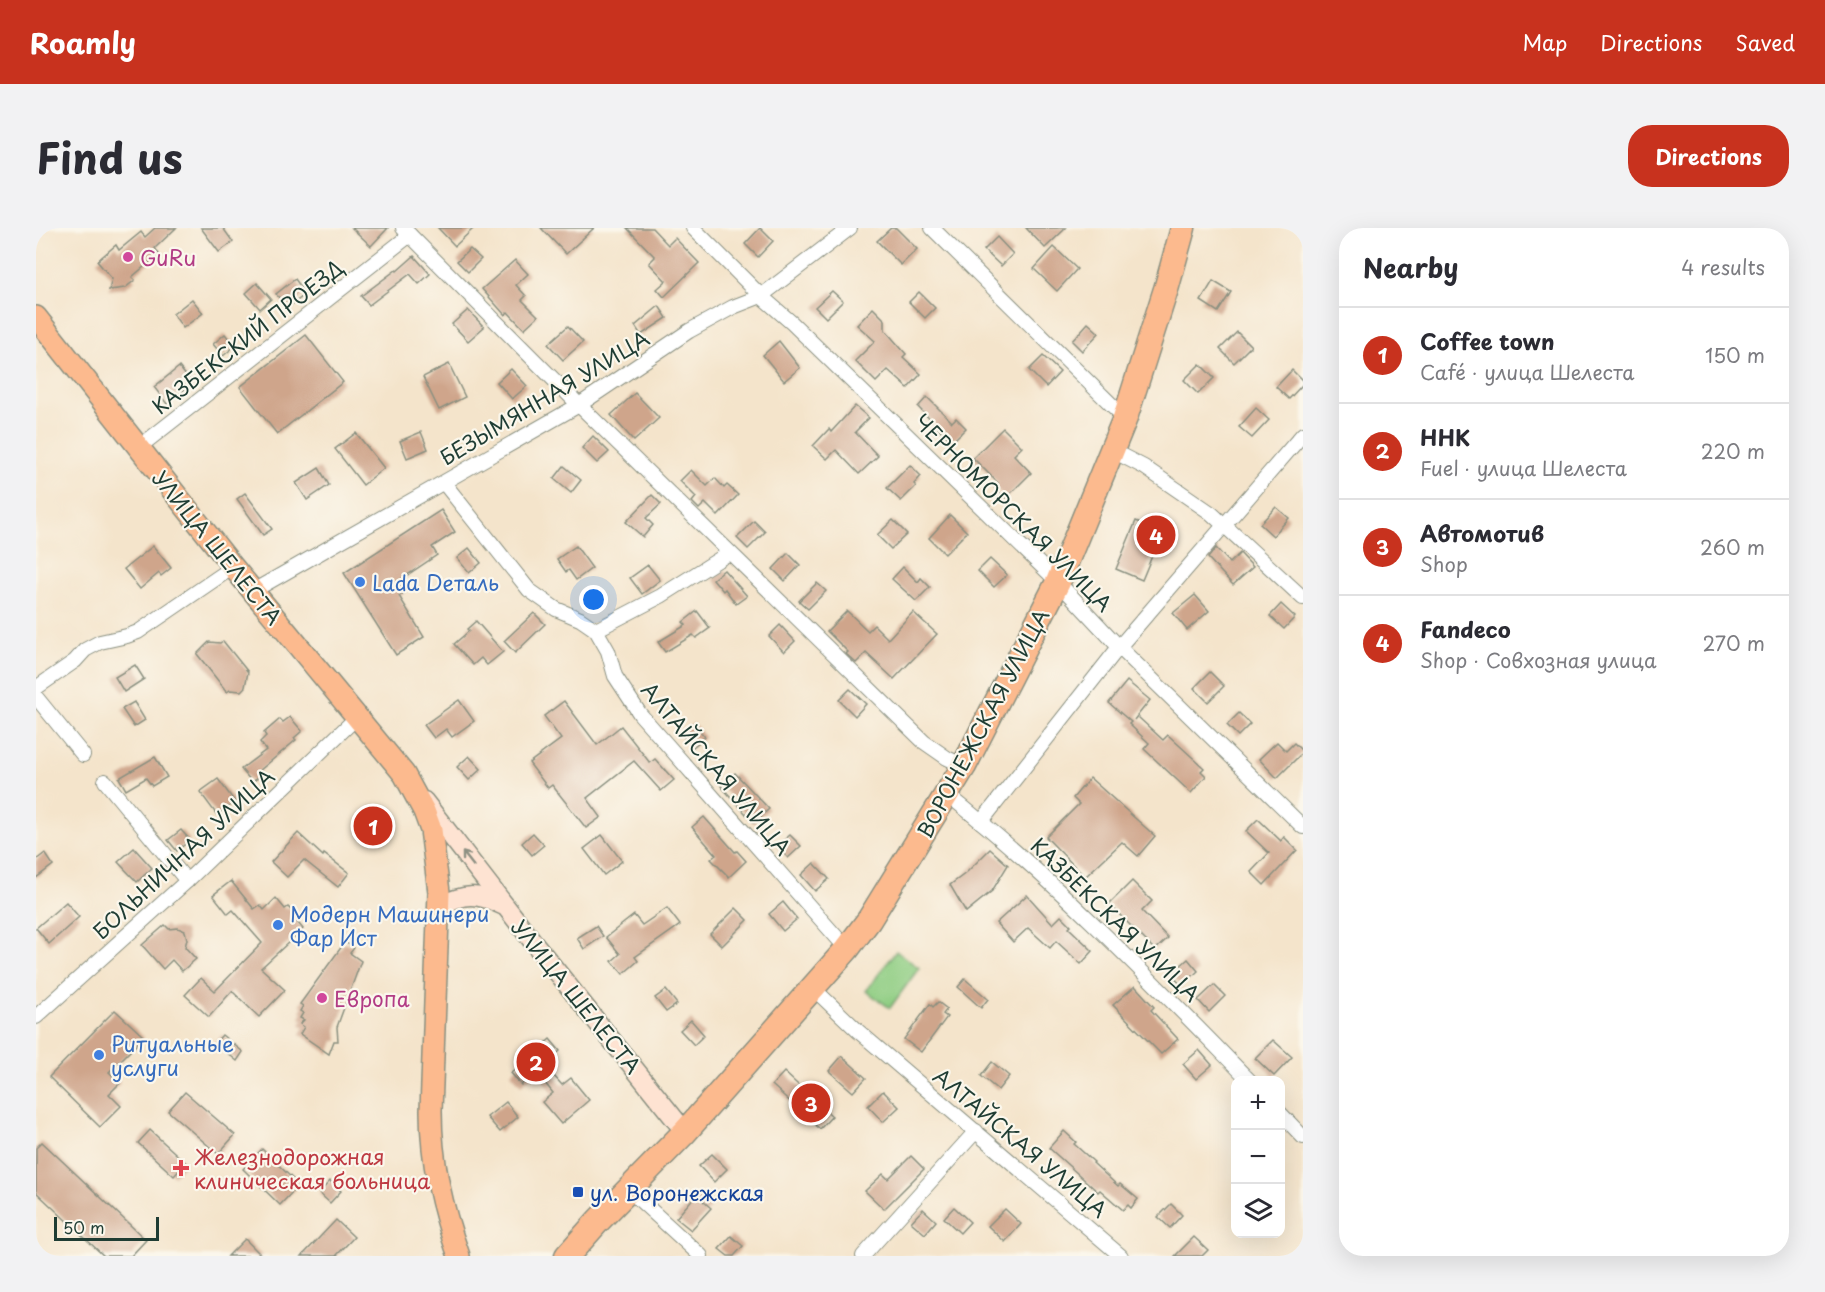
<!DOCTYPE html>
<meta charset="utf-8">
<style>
:root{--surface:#fff;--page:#f2f2f3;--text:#2b2b33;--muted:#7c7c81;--line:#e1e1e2;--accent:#c8321e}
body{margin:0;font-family:"Playpen Sans",sans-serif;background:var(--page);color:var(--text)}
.controls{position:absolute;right:18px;bottom:18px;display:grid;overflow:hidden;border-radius:12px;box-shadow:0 6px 24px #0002}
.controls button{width:54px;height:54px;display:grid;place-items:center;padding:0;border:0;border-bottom:2px solid var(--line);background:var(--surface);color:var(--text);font:30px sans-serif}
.scale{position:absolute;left:18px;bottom:15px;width:105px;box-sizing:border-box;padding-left:6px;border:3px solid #1f3d34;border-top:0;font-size:16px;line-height:21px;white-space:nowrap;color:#1f3d34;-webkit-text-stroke:4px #fbf7ec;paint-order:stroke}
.you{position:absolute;left:558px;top:372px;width:21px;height:21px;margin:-15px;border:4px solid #fff;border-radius:50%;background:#1a73e8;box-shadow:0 0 0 9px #1a73e833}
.badge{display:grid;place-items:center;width:39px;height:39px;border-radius:50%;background:var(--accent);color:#fff;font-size:20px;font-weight:700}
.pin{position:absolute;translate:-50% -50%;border:3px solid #fff;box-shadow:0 2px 6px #0006}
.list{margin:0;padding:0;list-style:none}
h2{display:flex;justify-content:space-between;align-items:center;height:78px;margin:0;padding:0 24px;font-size:26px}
h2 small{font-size:20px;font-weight:400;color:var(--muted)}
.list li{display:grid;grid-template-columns:39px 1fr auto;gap:18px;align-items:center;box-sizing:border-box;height:96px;padding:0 24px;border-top:2px solid var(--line)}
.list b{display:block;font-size:22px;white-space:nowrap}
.list p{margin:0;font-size:20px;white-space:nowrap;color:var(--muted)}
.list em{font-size:20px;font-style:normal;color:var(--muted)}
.icon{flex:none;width:33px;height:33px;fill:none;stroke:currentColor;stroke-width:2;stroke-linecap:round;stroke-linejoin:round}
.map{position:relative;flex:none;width:1267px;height:1028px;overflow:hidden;border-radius:24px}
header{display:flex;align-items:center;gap:36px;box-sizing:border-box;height:84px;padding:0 30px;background:var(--accent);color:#fff}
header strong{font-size:28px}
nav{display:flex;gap:33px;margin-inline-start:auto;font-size:21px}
.intro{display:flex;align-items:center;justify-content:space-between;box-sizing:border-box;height:144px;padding:0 36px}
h1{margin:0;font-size:42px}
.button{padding:15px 27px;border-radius:24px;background:var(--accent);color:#fff;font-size:21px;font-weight:700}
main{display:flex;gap:36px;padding:0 36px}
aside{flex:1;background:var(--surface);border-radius:24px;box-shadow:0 6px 24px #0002}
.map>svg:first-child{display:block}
.pitch{fill:#91ce84;stroke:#58865c;stroke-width:1.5}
.building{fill:#cfa58b}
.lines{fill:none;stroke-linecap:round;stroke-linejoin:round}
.street-casing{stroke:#8a9080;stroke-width:16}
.secondary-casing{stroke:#8a9080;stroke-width:21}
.primary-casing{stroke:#8a9080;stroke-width:24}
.highway-casing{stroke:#8a9080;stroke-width:27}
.street{stroke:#fff;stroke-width:14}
.secondary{stroke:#fee3d2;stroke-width:18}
.primary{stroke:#fcba8e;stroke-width:21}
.highway{stroke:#fcba8e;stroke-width:24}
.oneway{stroke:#8e9083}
.hotel-dot{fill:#d1479c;stroke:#fbf7ec;stroke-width:2}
.shop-dot{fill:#3f7fe0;stroke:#fbf7ec;stroke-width:2}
.health-dot{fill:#e0444e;stroke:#fbf7ec;stroke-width:2}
.transit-dot{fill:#1a4fb4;stroke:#fbf7ec;stroke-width:2}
.labels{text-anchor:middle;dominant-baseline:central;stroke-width:4.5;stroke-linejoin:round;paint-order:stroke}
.hotel-label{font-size:21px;fill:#b23c85;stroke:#fbf7ec;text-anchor:start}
.street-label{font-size:21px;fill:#1f3d34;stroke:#fbf7ec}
.shop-label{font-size:21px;fill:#366cbe;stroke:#fbf7ec;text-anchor:start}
.health-label{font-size:21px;fill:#be3a42;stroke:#fbf7ec;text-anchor:start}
.transit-label{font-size:21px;fill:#164399;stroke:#fbf7ec;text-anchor:start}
</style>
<header>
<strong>Roamly</strong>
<nav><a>Map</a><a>Directions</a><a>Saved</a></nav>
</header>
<div class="intro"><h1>Find us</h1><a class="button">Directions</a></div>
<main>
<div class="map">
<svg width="1267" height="1028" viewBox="0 0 1267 1028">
<rect width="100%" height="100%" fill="#fbf7ec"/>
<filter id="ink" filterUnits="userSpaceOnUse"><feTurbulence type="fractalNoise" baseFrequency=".0167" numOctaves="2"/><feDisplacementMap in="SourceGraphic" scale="12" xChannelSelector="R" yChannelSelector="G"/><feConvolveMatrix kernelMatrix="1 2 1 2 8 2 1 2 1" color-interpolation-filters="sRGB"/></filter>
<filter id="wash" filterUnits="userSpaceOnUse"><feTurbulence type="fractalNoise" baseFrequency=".008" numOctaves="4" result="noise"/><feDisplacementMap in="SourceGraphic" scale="24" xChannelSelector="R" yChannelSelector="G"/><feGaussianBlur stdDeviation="1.35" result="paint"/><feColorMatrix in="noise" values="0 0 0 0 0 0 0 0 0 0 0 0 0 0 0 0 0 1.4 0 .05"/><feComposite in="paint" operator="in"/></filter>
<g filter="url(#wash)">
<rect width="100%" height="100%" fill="#f4e4cb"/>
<polygon class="pitch" points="860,723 883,740 854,780 830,763"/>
<g id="blocks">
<g class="building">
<polygon points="119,0 140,0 119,20 123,26 96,49 99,52 89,60 73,62 76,51 61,33 80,17 83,22 105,4 109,9"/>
<polygon points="165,0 187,0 197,14 183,24"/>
<polygon points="316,0 352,0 335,18"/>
<polygon points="402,0 438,0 419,18"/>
<polygon points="505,0 558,0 530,26"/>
<polygon points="591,0 616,0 632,17 639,10 663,35 628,69 621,61 630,53 613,35 619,29"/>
<polygon points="724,0 737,13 722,29 709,16"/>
<polygon points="855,0 860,0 881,21 865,37 841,13"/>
<polygon points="990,0 1030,0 1009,20"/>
<polygon points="961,9 977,26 965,38 948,22"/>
<polygon points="1018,19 1041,41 1021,63 998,41"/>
<polygon points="434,21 445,31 432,44 421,33"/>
<polygon points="378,28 394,46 383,56 374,46 333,77 325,68 360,42 361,43"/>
<polygon points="479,32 492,46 480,57 490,68 486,72 502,88 488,101 472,84 469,87 446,61"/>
<polygon points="259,51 270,66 251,80 240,66"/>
<polygon points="1177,53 1195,64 1182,84 1165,73"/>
<polygon points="221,55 235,71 224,81 210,65"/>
<polygon points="796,63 807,73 790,90 779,79"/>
<polygon points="883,64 899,80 889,90 873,74"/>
<polygon points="156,71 167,85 147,100 137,86"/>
<polygon points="623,78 631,90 605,107 599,98"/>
<polygon points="837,80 849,92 849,102 870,126 867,129 885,146 872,160 852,142 840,154 819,133 839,113 821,97"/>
<polygon points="432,82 448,99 432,113 416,96"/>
<polygon points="1052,95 1063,105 1046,123 1036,113"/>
<polygon points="532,98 547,114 527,132 512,116"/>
<polygon points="1201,104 1215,118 1198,135 1184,121"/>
<polygon points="189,106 199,118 187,128 177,116"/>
<polygon points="270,107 307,154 241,206 204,159"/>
<polygon points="743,113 764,140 748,153 727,127"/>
<polygon points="1007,128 1024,144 1010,159 993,142"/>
<polygon points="413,136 429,169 403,182 387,149"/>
<polygon points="1164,136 1178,150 1162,166 1148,152"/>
<polygon points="143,139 156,155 131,176 118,159"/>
<polygon points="475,141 491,158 476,171 461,154"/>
<polygon points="1256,142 1267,153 1267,156 1253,171 1240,159"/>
<polygon points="599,165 623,190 598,213 575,187"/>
<polygon points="891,169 916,194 920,190 930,200 916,214 882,179"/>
<polygon points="819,178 833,190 819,204 842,228 823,246 800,222 791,231 777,218 793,201 795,204"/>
<polygon points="1220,180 1233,192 1216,210 1203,199"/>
<polygon points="967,200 986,219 978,227 995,245 970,270 958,259 962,255 937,230"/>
<polygon points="385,204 392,221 371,230 364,213"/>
<polygon points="320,205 348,240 327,257 299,221"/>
<polygon points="557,208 573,224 561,235 546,220"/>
<polygon points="874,237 885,248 878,256 880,258 865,273 851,260"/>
<polygon points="528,238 545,252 535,265 518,251"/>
<polygon points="283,240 293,257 271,272 260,255"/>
<polygon points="655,242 671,258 679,250 688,260 691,257 702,267 682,288 669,275 663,281 656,274 660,269 644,253"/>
<polygon points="209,265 236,301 227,307 201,271"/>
<polygon points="616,267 625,276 610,290 617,297 607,309 590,294"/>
<polygon points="1240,279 1253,290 1237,308 1224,296"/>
<polygon points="405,282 419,304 396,319 401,327 361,354 368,365 363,368 388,409 360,427 308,345"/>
<polygon points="914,287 931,304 909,326 893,310"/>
<polygon points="857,292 871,306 855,321 841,307"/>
<polygon points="718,293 729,304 712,321 701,310"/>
<polygon points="1100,293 1126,304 1106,352 1080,341"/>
<polygon points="117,318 135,340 125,348 123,345 104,361 88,341"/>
<polygon points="540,318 556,340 540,352 533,342 530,344 521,331"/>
<polygon points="433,320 445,335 433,345 421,330"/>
<polygon points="1180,320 1194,335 1204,325 1217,339 1197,357 1172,330"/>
<polygon points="752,325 764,337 749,353 737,341"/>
<polygon points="954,331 971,347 958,359 942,343"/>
<polygon points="612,337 624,352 606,366 594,350"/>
<polygon points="867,339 882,354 885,350 894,359 880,373 856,351"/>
<polygon points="688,342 711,368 700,376 689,361 687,363 677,351"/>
<polygon points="781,355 790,363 772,381 763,373"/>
<polygon points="1159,367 1173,383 1151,402 1137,385"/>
<polygon points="1245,376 1259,389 1248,401 1234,388"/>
<polygon points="661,383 674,400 660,410 657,407 629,424 622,414 650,397 647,394"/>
<polygon points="811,383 832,403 838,397 852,411 877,384 901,406 858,451 830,425 820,435 810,426 812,424 791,403"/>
<polygon points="498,385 509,396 479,425 468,413"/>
<polygon points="440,393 467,424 451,437 445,430 437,437 418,416 433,403 431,401"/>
<polygon points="744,397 759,413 748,424 733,408"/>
<polygon points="187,413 212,444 209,459 205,463 194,462 191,464 161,426 173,414 184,415"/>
<polygon points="99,437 108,451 88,464 79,449"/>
<polygon points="1174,444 1188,458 1172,474 1158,460"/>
<polygon points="1091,453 1114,472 1098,492 1101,488 1127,512 1132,507 1168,540 1165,543 1170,548 1155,565 1108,521 1113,515 1093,496 1095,494 1073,475"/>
<polygon points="814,461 830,476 819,488 803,472"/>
<polygon points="423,472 438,493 416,509 410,501 398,510 388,497"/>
<polygon points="528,473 561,517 585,498 614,535 619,531 638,552 625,563 598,533 551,570 565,589 550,600 516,557 512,560 493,535 525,511 508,488"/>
<polygon points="98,474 109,492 98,499 86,481"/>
<polygon points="1203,485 1214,496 1202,508 1191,497"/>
<polygon points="254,489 266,503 258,510 260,512 223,543 226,547 216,554 205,541 230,522 224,514 230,508 228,505 244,491 247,494"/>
<polygon points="657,495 669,509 657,519 645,506"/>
<polygon points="1241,514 1250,523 1258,515 1267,524 1241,550 1223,531"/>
<polygon points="433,528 445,541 433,552 421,539"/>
<polygon points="119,529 131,549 116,558 110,550 90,562 83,550"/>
<polygon points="699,545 733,581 718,595 685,558"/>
<polygon points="1054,550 1119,608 1102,628 1086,614 1049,649 1010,609 1043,576 1037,570"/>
<polygon points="182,551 199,574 181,587 164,564"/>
<polygon points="668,589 699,624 701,623 710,633 693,649 675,631 680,627 656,599"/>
<polygon points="1222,591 1245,613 1248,609 1261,622 1228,657 1215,644 1233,625 1210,603"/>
<polygon points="145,602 154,612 141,623 132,612"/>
<polygon points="262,605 287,628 288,626 313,645 302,659 268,632 251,649 235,634"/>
<polygon points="497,605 508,617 496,627 486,615"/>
<polygon points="566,607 586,633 568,647 548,621"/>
<polygon points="754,607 765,618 752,630 741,618"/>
<polygon points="98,620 116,640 101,654 82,634"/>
<polygon points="954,621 972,637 956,663 930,684 914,657 930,645"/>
<polygon points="9,625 17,637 0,650 0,632"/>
<polygon points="778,635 793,651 779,663 765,647"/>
<polygon points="195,653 218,681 224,677 228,682 240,670 249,681 252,679 261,688 258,690 267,701 225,740 249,762 223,789 196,763 173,789 149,767 165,750 179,763 226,715 197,682 192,686 177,667"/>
<polygon points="1096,653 1116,673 1106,683 1132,710 1119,722 1073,676"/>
<polygon points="991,667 1017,696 1025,688 1035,698 1033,700 1057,723 1045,736 1020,713 1014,720 992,700 977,714 960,695"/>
<polygon points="30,674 43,689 13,716 0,700"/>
<polygon points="747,674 761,691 747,703 733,686"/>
<polygon points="631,680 644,697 599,729 602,733 587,746 576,733 584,726 570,709 598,687 606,697"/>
<polygon points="700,680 712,692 686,718 674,706"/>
<polygon points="129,697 133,701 142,700 149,703 151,711 149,719 160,731 146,743 136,732 127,741 106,717"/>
<polygon points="560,698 567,708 548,721 541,710"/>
<polygon points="309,714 318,720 314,725 325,733 301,799 302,813 298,813 293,826 264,806 268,799 264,796 268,792 264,790 267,785 264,783 267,778 264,776"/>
<polygon points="1152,731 1162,743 1146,758 1135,746"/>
<polygon points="929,751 952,771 945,780 922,759"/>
<polygon points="1178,757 1189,768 1173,784 1162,772"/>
<polygon points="1099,758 1118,779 1115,782 1142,811 1125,826 1077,777"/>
<polygon points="630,762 641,776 630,784 619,770"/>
<polygon points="902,774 911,781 907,786 911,789 885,824 868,811 894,776 897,779"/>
<polygon points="79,782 108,809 73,844 84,855 73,866 85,878 64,899 13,849"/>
<polygon points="655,792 668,807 658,817 644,802"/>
<polygon points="186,807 207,824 201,833 179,815"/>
<polygon points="514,811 524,823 508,837 526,857 535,850 553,872 525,896 506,874 517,865 500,844 485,857 475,845"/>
<polygon points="1237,812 1256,829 1238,848 1219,830"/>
<polygon points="1163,822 1176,837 1160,851 1147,836"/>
<polygon points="806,828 830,850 817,864 793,843"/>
<polygon points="956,834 973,848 962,862 945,848"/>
<polygon points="748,844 796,888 784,901 736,857"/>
<polygon points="847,863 863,879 847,894 832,878"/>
<polygon points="149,864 199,907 182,926 132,883"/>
<polygon points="470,874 482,889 464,904 451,889"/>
<polygon points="114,902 150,935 138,948 102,915"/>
<polygon points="1028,903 1040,914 1038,916 1058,934 1057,935 1082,958 1084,956 1102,971 1095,980 1092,977 1087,982 1064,962 1062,964 1013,920"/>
<polygon points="6,914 110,1012 95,1028 68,1028 0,964 0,920"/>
<polygon points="226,921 263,957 244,977 207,941"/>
<polygon points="676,926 691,941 678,954 663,938"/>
<polygon points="875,928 888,941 848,981 829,963 847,946 852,951"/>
<polygon points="294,953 305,963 294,975 283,965"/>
<polygon points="660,967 675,980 655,1002 640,990"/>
<polygon points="1135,976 1146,987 1134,1000 1122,989"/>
<polygon points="918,979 934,994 924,1005 908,990"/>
<polygon points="887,981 900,993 889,1006 875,994"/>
<polygon points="969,981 985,996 969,1014 952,998"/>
<polygon points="300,992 318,1009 300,1028 266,1028"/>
<polygon points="695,1008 707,1018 698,1028 692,1028 683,1021"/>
<polygon points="1158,1009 1172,1022 1166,1028 1139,1028"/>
<polygon points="209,1011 226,1028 192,1028"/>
</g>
</g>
</g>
<g filter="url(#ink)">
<use href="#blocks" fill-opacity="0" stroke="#8a9080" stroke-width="1.5"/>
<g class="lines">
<defs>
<g id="street">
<polyline points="367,0 543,177 888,514 911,530 928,538"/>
<polyline points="657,0 725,68 756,95 1022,354 1083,419 1267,599"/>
<polyline points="896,0 1089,190"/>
<polyline points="102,220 374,7"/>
<polyline points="1077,223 1108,239 1175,285 1267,370"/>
<polyline points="408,255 493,362 520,381 544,391 560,402 572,423 579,448 604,486 811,721"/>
<polyline points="217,363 543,177 653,103 697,79 725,68 814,0"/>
<polyline points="560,402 625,368 693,325"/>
<polyline points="0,460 39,433 49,422 64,414 91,408 102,404 197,339"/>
<polyline points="0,469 47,527"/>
<polyline points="69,553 151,653"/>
<path d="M 911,566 C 1020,653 1116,753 1213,852"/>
<polyline points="945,594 1083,419 1267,206"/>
<polyline points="777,760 822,803 1085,1028"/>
<polyline points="0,789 151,653 321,489"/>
<polyline points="1244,885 1267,909"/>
<polyline points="593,962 665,1028"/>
<polyline points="827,1028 940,903"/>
</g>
<g id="secondary">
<polyline points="388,573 498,715 649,904"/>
<path d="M 403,678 C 429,665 440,665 466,677"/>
</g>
<path id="primary" d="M 0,89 L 197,339 L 368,546 L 388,583 L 395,602 L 403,664 L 395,883 C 395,934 406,980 423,1028"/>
<polyline id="highway" points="531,1028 562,993 649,904 811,721 833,692 928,538 1022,354 1089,190 1131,58 1147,0"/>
</defs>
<use href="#street" class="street-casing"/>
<use href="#secondary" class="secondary-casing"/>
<use href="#primary" class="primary-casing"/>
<use href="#highway" class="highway-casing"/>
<use href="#street" class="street"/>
<use href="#secondary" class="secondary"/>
<use href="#primary" class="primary"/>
<use href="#highway" class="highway"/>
</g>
<defs><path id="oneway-shaft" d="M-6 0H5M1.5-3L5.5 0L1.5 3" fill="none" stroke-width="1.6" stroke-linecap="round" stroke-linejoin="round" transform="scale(1.5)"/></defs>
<use class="oneway" href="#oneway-shaft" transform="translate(432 631) rotate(-128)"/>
</g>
<g class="hotel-dot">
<circle cx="92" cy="29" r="6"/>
<circle cx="286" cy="770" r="6"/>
</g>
<g class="shop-dot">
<circle cx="324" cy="354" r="6"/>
<circle cx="242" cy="697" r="6"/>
<circle cx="63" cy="827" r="6"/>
</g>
<path class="health-dot" d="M142 931h6v6h6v6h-6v6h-6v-6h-6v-6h6z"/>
<rect class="transit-dot" x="536" y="958" width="12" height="12" rx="3"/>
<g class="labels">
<g class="hotel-label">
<text x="104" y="29">GuRu</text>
<text x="298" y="770">Европа</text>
</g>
<g class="street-label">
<text transform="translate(211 108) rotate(-38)">КАЗБЕКСКИЙ ПРОЕЗД</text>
<text transform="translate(508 169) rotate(-31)">БЕЗЫМЯННАЯ УЛИЦА</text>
<text transform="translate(978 284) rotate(45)">ЧЕРНОМОРСКАЯ УЛИЦА</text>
<text transform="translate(182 319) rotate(51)">УЛИЦА ШЕЛЕСТА</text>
<text transform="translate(946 495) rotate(-62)">ВОРОНЕЖСКАЯ УЛИЦА</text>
<text transform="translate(681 540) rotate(50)">АЛТАЙСКАЯ УЛИЦА</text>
<text transform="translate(147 625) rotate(-43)">БОЛЬНИЧНАЯ УЛИЦА</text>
<text transform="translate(1080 691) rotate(44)">КАЗБЕКСКАЯ УЛИЦА</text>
<text transform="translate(541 768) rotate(51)">УЛИЦА ШЕЛЕСТА</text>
<text transform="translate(985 914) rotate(40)">АЛТАЙСКАЯ УЛИЦА</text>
</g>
<g class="shop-label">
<text x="336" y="354">Lada Dеталь</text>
<text x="254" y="685">Модерн Машинери<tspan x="254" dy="24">Фар Ист</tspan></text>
<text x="75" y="815">Ритуальные<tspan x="75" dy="24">услуги</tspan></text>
</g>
<g class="health-label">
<text x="158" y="928">Железнодорожная<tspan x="158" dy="24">клиническая больница</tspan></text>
</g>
<g class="transit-label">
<text x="554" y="964">ул. Воронежская</text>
</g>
</g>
</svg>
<div class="controls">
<button>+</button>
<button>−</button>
<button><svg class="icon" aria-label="layers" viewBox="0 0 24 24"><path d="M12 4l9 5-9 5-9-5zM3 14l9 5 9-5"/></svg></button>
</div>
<div class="scale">50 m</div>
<div class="you"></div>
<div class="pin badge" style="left:337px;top:598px">1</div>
<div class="pin badge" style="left:500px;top:834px">2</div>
<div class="pin badge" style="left:775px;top:875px">3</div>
<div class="pin badge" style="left:1120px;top:307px">4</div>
</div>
<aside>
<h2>Nearby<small>4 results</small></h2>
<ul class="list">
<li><span class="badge">1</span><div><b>Coffee town</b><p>Café · улица Шелеста</p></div><em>150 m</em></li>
<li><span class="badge">2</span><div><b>ННК</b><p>Fuel · улица Шелеста</p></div><em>220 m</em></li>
<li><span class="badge">3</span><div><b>Автомотив</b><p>Shop</p></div><em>260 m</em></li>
<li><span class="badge">4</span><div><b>Fandeco</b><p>Shop · Совхозная улица</p></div><em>270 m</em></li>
</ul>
</aside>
</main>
